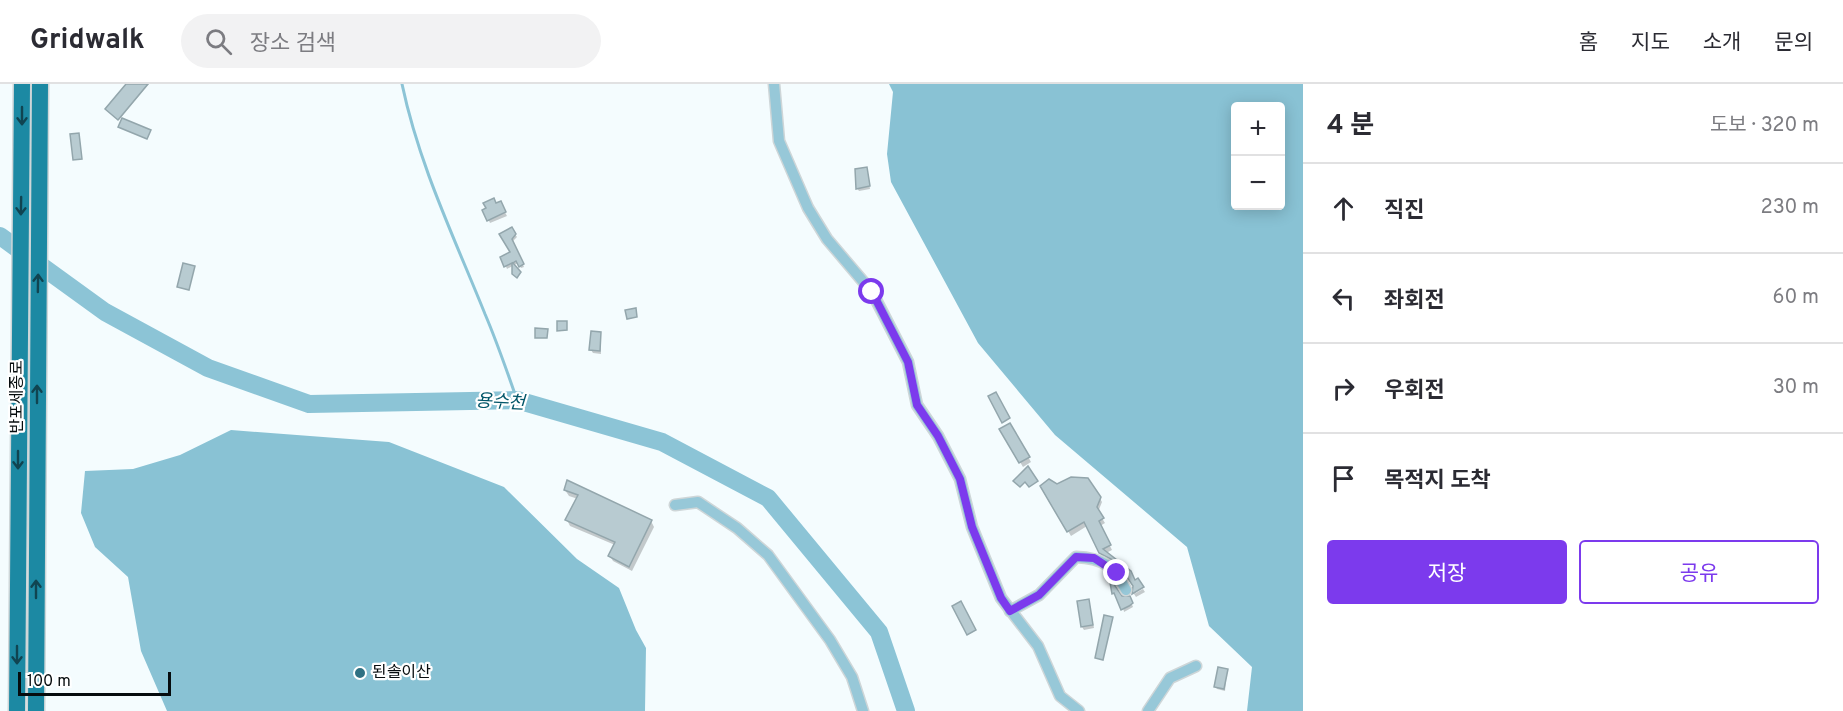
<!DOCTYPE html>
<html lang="ko">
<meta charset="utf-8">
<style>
:root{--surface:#fff;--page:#f2f2f3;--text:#2b2b33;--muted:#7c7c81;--line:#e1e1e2;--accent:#7c3aed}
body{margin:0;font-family:Overpass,"Noto Sans KR",sans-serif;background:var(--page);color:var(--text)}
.controls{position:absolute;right:18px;top:18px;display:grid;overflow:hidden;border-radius:6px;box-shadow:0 3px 15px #0003}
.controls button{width:54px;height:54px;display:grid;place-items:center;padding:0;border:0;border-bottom:2px solid var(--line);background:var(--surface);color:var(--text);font:30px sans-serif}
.scale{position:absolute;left:18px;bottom:15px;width:153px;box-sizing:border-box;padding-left:6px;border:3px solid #060c0e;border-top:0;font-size:16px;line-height:21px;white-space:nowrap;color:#060c0e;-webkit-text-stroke:4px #fff;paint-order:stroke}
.stop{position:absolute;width:18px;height:18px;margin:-14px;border:4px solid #7c3aed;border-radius:50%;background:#fff}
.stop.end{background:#7c3aed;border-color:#fff;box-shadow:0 2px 6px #0008}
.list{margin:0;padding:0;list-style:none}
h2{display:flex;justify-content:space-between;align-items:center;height:78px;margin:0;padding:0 24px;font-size:26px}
h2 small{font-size:20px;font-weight:400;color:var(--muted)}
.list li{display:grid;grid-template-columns:39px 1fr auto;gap:18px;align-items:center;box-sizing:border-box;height:90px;padding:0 24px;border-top:2px solid var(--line)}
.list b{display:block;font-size:22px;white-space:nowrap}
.list em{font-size:20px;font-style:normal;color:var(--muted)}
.actions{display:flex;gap:12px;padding:18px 24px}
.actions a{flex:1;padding:14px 0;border:2px solid var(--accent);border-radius:6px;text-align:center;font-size:21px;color:var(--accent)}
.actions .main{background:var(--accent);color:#fff}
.icon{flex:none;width:33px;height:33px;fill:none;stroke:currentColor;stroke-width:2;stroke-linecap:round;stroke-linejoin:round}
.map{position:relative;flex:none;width:1303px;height:627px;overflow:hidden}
header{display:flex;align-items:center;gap:36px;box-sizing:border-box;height:84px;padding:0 30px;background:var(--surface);border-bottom:2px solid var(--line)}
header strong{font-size:28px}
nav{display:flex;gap:33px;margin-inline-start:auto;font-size:21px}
.search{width:420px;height:54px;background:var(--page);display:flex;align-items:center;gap:15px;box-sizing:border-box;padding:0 21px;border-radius:33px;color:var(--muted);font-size:22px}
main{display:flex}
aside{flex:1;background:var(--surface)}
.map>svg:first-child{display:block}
.forest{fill:#89c2d4;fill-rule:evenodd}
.shadow{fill:#0003}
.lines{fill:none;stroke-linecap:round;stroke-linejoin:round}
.stream{stroke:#8cc4d6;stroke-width:3}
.river{stroke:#8cc4d6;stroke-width:18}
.building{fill:#b8cbd1;stroke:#93a6ac;stroke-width:1.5}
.minor-casing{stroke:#ced6d8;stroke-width:13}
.highway-casing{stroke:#ced6d8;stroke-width:19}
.minor{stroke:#97c8d8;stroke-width:10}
.highway{stroke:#1c89a3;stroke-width:16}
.oneway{stroke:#104451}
.route{stroke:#7c3aed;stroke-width:8}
.poi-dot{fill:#2f7183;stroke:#fff;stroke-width:2}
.labels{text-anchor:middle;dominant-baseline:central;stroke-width:4.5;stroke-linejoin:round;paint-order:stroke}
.street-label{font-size:16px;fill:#060c0e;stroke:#fff}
.poi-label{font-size:16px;fill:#060c0e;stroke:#fff;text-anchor:start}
.water-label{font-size:18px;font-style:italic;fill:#035669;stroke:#fff}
</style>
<header>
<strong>Gridwalk</strong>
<div class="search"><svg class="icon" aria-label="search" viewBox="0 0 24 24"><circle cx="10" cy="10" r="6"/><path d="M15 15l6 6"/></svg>장소 검색</div>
<nav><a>홈</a><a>지도</a><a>소개</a><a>문의</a></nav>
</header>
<main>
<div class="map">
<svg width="1303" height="627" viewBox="0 0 1303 627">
<rect width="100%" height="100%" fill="#f4fcfe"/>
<g class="forest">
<path d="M 889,0 L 1303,0 L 1303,627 L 1247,627 L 1252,583 L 1209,542 L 1187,463 L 1055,351 L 978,259 L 891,98 L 887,70 L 893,8 ZM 1280,22 L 1280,122 L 1236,122 L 1236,22 Z"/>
<polygon points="231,346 389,358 504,403 577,475 619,504 636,546 646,564 645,627 167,627 141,567 128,493 95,463 81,429 85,387 133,385 180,371"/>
</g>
<g class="shadow">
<polygon points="128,0 149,0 119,36 107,26"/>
<polygon points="867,87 870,105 859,107 857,104"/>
<polygon points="500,119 507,132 490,139 484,126"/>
<polygon points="511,145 517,153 512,158 524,183 521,184 518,179 507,185 502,173 512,168"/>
<polygon points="600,249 601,270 593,269 591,266"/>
<polygon points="1010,341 1031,378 1023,383 1001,346"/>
<polygon points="1071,394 1088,395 1102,418 1098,428 1105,439 1100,442 1112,466 1106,469 1130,488 1135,497 1138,496 1142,503 1134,510 1134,502 1127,490 1115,479 1103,473 1087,442 1071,452 1042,403 1049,397 1057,402"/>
<polygon points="565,406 651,437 654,443 632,487 613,477 610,472 615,461 570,442 567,436 578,415 569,412"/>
<polygon points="1143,505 1145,508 1136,513 1134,510"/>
<polygon points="1121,514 1129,514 1133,523 1124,528"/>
<polygon points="1088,516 1094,544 1084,546 1082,543"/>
<polygon points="1227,586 1225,607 1217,605 1215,602"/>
</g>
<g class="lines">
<path class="stream" d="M 402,0 C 419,81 454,153 485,230 C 497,258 507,287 517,316"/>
<polyline class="river" points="0,152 105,228 208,284 309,320 517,316 662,358 768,414 879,548 906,627"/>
</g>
<g class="building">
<polygon points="126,0 148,0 118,36 105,25"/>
<polygon points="122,34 151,46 147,55 118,43"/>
<polygon points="79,49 82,75 73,76 70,50"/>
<polygon points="867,83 870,102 856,105 855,85"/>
<polygon points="494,114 496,119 501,117 506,128 487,137 482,126 486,124 483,119"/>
<polygon points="512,143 516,150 512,155 524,180 519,183 516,177 513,179 521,188 517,194 512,190 512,179 504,183 500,173 510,168 499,150"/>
<polygon points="183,179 195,182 189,206 177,203"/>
<polygon points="636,224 637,233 627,235 625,226"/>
<polygon points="557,237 567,237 567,246 557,247"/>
<polygon points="535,244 548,245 547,254 535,254"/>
<polygon points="591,247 601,248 600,267 589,266"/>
<polygon points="996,308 1010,334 1002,339 988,312"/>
<polygon points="1010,339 1030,373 1019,379 999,345"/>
<polygon points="1028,382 1038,397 1029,403 1025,398 1020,403 1013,397"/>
<polygon points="1071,393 1088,394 1101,413 1097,423 1104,434 1099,437 1111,461 1103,465 1131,487 1135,496 1138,494 1144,503 1132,510 1133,502 1123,487 1111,475 1099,469 1084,438 1067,448 1040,402 1049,395 1057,400"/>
<polygon points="567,396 652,436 629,483 608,472 615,458 565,436 578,411 564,406"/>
<polygon points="1109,493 1122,512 1130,512 1133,519 1129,522 1121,526 1114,509 1112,510"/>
<polygon points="1089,515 1093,541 1081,543 1077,517"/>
<polygon points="961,517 976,546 967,551 952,522"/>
<polygon points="1104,531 1113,533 1103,576 1095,574"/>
<polygon points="1218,583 1228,585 1224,605 1214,603"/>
</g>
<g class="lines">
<defs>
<g id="minor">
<polyline points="774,0 779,57 808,124 827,155 872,208 908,278 917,321 938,352 960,395 972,443 1001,514 1038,562 1060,612 1079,627"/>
<polyline points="675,421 698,418 737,444 768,471 830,556 852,593 863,627"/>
<path d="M 1010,527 L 1039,511 L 1076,473 C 1103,474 1114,482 1126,506"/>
<polyline points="1148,627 1170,594 1196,582"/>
</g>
<g id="highway">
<polyline points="17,627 22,0"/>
<polyline points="36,627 40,0"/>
</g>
</defs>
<use href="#minor" class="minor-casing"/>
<use href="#highway" class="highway-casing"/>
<use href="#minor" class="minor"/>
<use href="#highway" class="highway"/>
</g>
<defs><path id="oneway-shaft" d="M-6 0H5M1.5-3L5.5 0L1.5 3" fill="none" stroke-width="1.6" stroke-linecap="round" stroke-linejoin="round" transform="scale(1.5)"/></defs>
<g class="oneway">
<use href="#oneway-shaft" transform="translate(22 32) rotate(90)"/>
<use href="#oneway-shaft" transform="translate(21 122) rotate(91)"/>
<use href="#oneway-shaft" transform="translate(38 199) rotate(-89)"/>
<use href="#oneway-shaft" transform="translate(37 310) rotate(-90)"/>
<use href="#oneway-shaft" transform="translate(18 376) rotate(90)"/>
<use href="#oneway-shaft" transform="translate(36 505) rotate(-90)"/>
<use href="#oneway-shaft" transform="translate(17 571) rotate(90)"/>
</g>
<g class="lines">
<polyline class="route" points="872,208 908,278 917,321 938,352 960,395 972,443 1001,514 1010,527 1039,511 1076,473 1094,474 1117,489"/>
</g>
<circle class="poi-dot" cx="360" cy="589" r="6"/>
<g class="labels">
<g class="street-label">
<text transform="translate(18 313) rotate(-90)">반포세종로</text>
</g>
<g class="poi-label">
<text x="372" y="589">된솔이산</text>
</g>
<g class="water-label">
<text transform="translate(500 319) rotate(3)">용수천</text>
</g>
</g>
</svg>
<div class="controls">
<button>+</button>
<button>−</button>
</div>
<div class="scale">100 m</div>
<div class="stop" style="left:872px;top:208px"></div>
<div class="stop end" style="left:1117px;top:489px"></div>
</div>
<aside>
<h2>4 분<small>도보 · 320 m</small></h2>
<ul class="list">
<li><svg class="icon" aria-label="ahead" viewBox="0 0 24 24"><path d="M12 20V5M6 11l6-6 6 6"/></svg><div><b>직진</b></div><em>230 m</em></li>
<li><svg class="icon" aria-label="left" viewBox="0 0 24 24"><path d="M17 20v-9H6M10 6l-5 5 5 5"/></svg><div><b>좌회전</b></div><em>60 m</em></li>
<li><svg class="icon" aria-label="right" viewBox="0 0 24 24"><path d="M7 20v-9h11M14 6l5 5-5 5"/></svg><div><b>우회전</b></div><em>30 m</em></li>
<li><svg class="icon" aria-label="arrive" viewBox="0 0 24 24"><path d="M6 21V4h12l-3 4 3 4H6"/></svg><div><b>목적지 도착</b></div></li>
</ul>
<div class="actions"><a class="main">저장</a><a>공유</a></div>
</aside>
</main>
